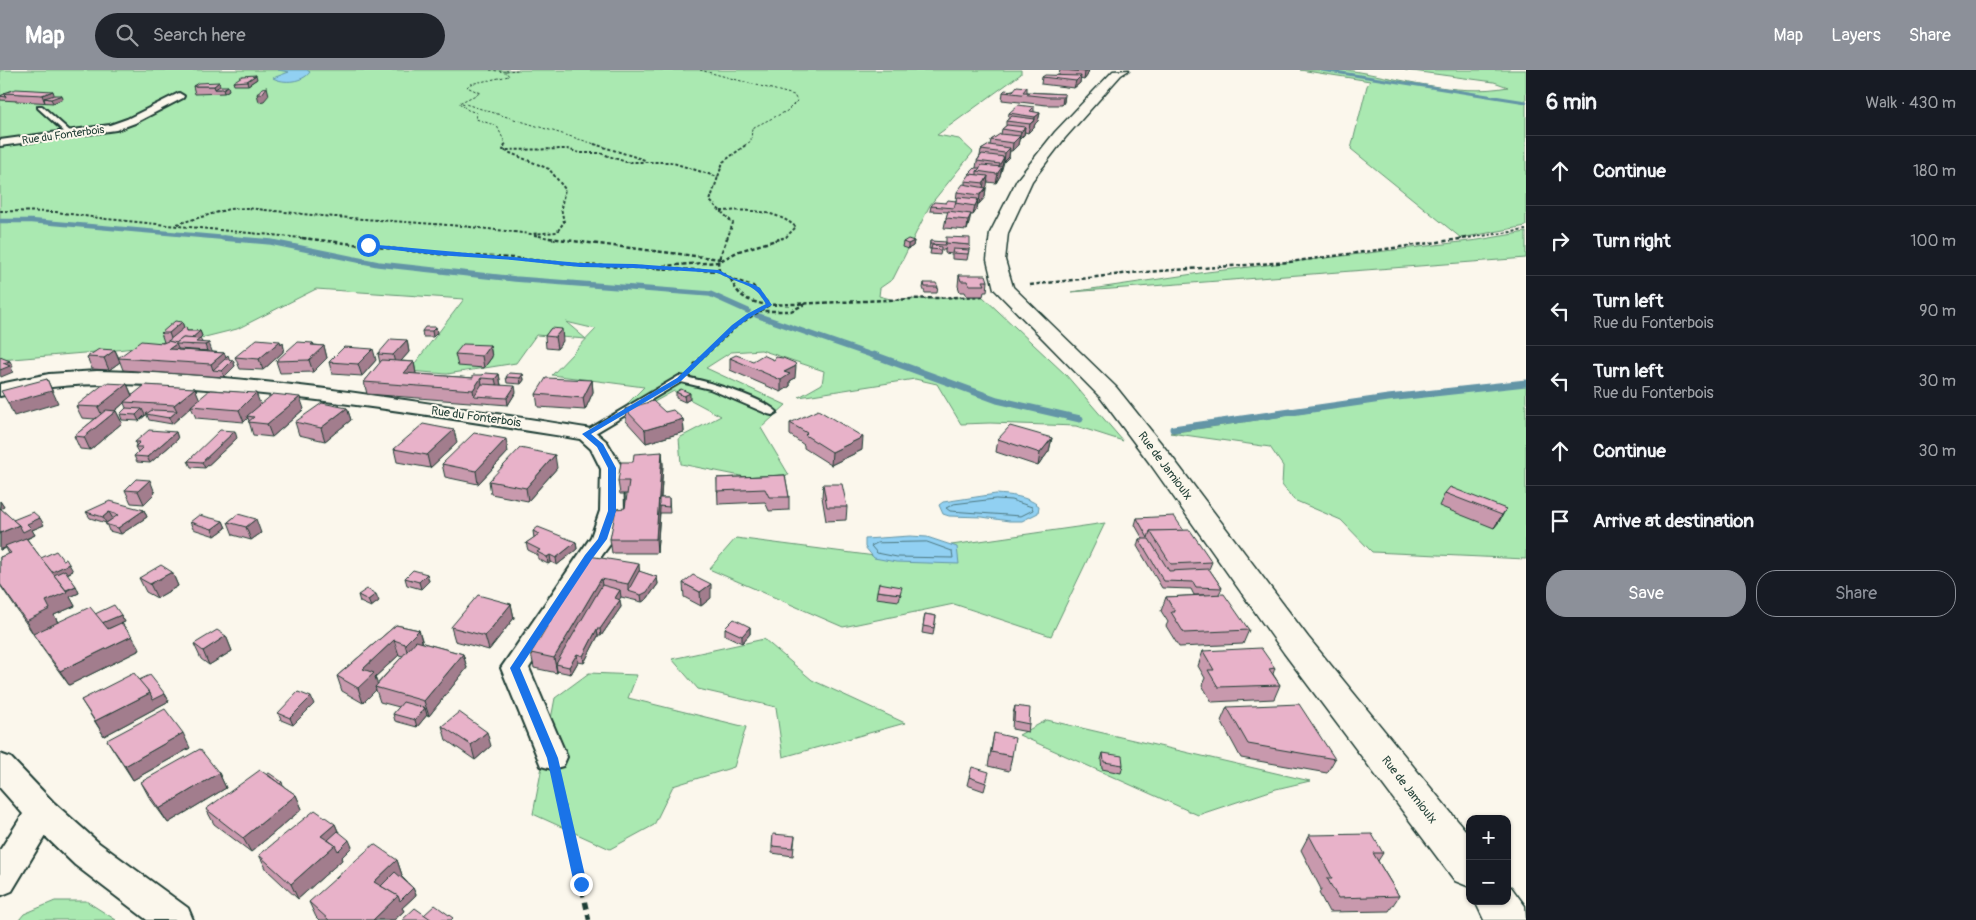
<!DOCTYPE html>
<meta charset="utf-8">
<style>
:root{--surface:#171b24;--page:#20242c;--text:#f1f3f6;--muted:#9ea1a6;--line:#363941;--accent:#8c9099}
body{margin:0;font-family:Pangolin,sans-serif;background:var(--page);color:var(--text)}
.controls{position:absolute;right:15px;bottom:15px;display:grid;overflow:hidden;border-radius:10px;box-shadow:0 1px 4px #0004}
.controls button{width:45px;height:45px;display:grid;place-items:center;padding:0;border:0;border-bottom:1px solid var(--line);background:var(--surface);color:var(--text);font:25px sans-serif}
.stop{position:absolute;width:15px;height:15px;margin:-11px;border:4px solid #1a73e8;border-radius:50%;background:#fff}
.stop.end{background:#1a73e8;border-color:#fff;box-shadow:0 1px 5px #0008}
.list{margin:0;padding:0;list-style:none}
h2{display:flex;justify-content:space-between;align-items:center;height:65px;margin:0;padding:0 20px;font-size:21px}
h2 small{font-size:16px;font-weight:400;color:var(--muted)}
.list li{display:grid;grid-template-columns:32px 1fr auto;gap:15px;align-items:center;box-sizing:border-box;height:70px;padding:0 20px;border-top:1px solid var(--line)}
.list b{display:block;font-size:19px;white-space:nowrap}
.list p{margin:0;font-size:16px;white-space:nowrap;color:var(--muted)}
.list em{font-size:16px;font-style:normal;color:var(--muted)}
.actions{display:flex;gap:10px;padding:15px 20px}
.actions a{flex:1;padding:11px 0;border:1px solid var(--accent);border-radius:20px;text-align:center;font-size:18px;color:var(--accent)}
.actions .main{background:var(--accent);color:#fff}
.icon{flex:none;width:28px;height:28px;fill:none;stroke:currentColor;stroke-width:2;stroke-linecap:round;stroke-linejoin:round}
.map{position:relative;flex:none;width:1526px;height:850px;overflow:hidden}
header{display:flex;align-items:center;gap:30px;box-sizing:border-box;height:70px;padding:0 25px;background:var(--accent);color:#fff}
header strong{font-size:24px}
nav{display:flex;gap:28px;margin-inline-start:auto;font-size:18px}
.search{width:350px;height:45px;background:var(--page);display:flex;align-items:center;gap:12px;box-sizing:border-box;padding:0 18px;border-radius:28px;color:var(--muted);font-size:19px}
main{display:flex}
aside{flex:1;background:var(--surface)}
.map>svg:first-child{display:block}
.green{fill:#aae9b1;stroke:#649372}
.water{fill:#91d0f2;stroke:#6395a6}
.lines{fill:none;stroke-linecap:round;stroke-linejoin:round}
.shore{stroke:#4d7880;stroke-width:1}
.stream-far3{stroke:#6395a6;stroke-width:3}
.stream-far2{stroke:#6395a6;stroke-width:4.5}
.stream-far1{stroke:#6395a6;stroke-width:5.5}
.stream{stroke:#6395a6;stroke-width:7}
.lane-casing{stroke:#1f3d34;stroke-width:4}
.street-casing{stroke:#1f3d34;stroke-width:4}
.secondary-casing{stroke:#1f3d34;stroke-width:3}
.path-far4{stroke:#1f3d34;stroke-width:1;stroke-dasharray:2.5 2;stroke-linecap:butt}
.path-far3{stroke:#1f3d34;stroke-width:2;stroke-dasharray:3 2;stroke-linecap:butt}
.path-far2{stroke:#1f3d34;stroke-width:2.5;stroke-dasharray:4 2.5;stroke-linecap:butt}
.path-far1{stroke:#1f3d34;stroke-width:3;stroke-dasharray:4.5 3;stroke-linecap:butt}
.path{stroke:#1f3d34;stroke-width:4.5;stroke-dasharray:7 5.5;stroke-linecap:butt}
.lane{fill:#fbf7ec;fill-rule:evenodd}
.street{fill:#fbf7ec;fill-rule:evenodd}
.secondary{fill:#fbf7ec;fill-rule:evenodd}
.wall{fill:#c899ad;stroke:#1f3d34;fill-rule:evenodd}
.shaded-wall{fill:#a27d8d;stroke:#1f3d34}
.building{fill:#e8b2c9;stroke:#1f3d34}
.route{fill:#1a73e8}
.labels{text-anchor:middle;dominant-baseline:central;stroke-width:4;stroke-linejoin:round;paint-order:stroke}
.far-street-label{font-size:11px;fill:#1f3d34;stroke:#fbf7ec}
.street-label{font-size:12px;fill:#1f3d34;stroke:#fbf7ec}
</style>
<header>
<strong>Map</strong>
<div class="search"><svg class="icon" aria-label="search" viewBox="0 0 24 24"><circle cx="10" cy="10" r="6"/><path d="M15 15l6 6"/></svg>Search here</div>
<nav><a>Map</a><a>Layers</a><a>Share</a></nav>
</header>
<main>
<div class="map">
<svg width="1526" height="850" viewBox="0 0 1526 850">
<rect width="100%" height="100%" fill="#fbf7ec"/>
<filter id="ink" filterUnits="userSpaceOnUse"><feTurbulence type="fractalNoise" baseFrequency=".02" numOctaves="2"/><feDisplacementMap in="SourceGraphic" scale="10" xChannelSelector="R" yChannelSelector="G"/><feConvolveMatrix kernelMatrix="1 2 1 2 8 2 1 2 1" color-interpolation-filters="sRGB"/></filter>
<g filter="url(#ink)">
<g class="green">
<polygon points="0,0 1021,0 1021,4 937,65 959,69 973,82 930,135 893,209 880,218 879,226 894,230 982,226 1066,305 1123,371 1076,356 990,353 961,354 937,314 915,309 799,327 822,314 824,301 761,280 731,282 706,298 786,335 761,358 789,405 751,408 681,394 679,368 721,346 674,321 634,343 628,333 644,317 552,305 596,259 566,252 586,269 536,265 516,293 447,304 409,301 464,229 316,219 237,259 185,272 108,281 0,290"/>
<path d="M 1300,0 C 1316,0 1332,0 1347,0 C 1400,8 1455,27 1508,17 L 1494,12 L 1405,0 L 1526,0 L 1526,156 L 1461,168 L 1351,79 L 1367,16 L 1370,11 Z"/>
<polygon points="1526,162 1526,188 1071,222 1207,202 1478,170"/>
<polygon points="1526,312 1526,489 1372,482 1341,450 1294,430 1282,415 1283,396 1270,377 1170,363 1442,322"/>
<polygon points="1105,453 1051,566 954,534 843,557 709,499 736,468 875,486"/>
<polygon points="764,569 812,610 905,653 783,687 776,637 698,619 672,589"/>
<polygon points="589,603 637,605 628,628 746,657 734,697 673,716 654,755 610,779 533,744 555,628"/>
<polygon points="1047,650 1310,711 1276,719 1198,745 1019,665"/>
<polygon points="55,831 86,831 116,850 19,850 24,844"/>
</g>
<g class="water">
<path d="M 278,0 L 307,0 L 310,2 C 303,12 284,14 273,8 L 289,2 Z"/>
<path d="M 996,424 C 1010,425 1027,426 1039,436 L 1038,443 L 1022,451 L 1009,451 L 982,447 L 949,446 L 943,444 L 939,435 L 943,432 Z"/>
<polygon points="910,466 927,467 957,477 959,494 896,492 874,488 865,477 865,469"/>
</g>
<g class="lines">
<g class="shore">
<polygon points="996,429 1011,430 1032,437 1033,440 1021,446 950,441 946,438 954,434"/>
<polygon points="927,472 952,481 953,488 897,487 877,483 871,476 877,473"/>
</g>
<polyline class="stream-far3" points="1322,0 1526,32"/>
<polyline class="stream-far2" points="0,151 31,151 237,169"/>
<g class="stream-far1">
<polyline points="223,168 271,172 378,194 515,209 710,224 748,241"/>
<polyline points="756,245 877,287"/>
</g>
<g class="stream">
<polyline points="874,285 997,330 1080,349"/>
<polyline points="1173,359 1388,328 1526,313"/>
</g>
<defs>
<g id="lane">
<polygon points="38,36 42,36 72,63 72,65 68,65 38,38"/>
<path d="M 679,306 C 701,309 762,327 777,342 L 772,345 L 768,344 L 710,319 L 681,312 L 590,366 L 582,366 L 581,364 Z"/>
</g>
<g id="street">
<polygon points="179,23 184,26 183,28 135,53 116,60 0,76 0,70 110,55 127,49"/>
<path d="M 97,301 C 261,304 424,333 586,358 L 593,360 L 607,372 L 623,399 L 624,441 L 614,469 L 597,492 L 529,598 L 567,687 L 563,696 L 552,699 L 541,696 L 501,598 L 591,467 L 600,441 L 601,399 L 591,379 L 580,369 C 460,350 340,330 219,320 C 145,314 73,308 0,326 L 0,314 L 49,304 Z"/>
<polygon points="0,684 11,688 53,732 99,773 188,838 193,850 147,850 75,795 45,766 12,821 0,826 0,780 23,744 0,718"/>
</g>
<g id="secondary">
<polygon points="1129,0 1121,5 1065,68 1032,111 1008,163 1005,190 1013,217 1116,317 1169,383 1308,567 1470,766 1470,817 1455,811 1284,583 1151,395 1100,327 994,219 987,190 990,163 1017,110 1055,62 1113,1"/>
<polygon points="1507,816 1511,817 1525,836 1526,850 1484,850 1475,831 1507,831"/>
</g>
</defs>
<use href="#lane" class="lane-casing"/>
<use href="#street" class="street-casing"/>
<use href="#secondary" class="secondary-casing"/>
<g class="path-far4">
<polyline points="490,0 506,2 509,6 470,14 467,17 480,23 459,33 468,40 477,43 476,49 497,56 506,75"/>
<polyline points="700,0 794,25 797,31 787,41 752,58 751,71 745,75"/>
<polyline points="506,1 518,0"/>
<polyline points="462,33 598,75"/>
</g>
<g class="path-far3">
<polyline points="505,74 503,80 567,79 580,83 600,83 626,92 670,92 718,107"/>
<polyline points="594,74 645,90"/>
<polyline points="0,141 56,142 106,149 312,169"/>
<path d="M 721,141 C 748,140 774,139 796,157 L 786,167 L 779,169"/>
<polyline points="177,154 229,139 247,138 322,146 462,156 531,164 557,162 564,152 561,138 565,119 549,99 503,80"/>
<polyline points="534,165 555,169"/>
<polyline points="727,169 733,153 710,131 723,92 747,74"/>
<polyline points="1459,169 1526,160"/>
</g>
<g class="path-far2">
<polyline points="302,168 437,184 512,188 580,195 719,201 731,209 753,216 769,235 738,255 703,287"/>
<polyline points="549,168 720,189"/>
<polyline points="663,196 718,192 739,181 783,168"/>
<polyline points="719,201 718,192 727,168"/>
<path d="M 731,209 C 738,228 750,232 769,235 L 983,226"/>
<polyline points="1030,215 1131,203 1289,192 1468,168"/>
<polyline points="758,241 791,241 807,233"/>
</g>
<polyline class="path-far1" points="694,295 704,285"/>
<polyline class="path" points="557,710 589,850"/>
<use href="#lane" class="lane"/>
<use href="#street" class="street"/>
<use href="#secondary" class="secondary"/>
</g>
<g class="wall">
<polygon points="1060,0 1089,0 1087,6 1084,10 1080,9 1080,13 1074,18 1041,14 1042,7 1059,5"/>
<polygon points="257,9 248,15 234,15 233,12"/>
<polygon points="193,16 220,16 229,20 224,23 195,24"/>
<polygon points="1027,17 1027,22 1065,24 1064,32 1062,35 1046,35 1002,30 1003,22"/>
<polygon points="4,23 54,25 63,29 53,33 0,30 0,26 5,24"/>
<polygon points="1034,37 1034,42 1040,43 1038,51 1035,54 1034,57 1028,63 1025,62 1024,65 1019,70 1018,75 1012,81 1010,81 1009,87 1004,92 1000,106 996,113 987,112 986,117 986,118 985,127 979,134 978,134 977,139 973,145 970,145 969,153 967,160 944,158 946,148 948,142 930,141 931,136 956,131 957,122 965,115 965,111 976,98 977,91 980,86 981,80 990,75 991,70 1001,64 1002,59 1006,56 1006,51 1008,50 1009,43"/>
<polygon points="914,171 913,176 908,179 902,177 903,172"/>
<polygon points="930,171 970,175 967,190 952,189 952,184 945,183 945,178 945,180 941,180 940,185 930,184 931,179 929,179"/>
<polygon points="959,205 988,211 987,222 984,222 983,226 967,226 965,222 960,222 958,216"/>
<polygon points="924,213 938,217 937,223 925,223 923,218"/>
<polygon points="182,252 184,258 188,261 200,261 202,266 199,269 200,269 202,272 212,282 224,283 229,290 233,290 235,296 224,307 123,300 120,292 109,300 92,299 87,287 115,280 119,288 164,272 161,263"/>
<polygon points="436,257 437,263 433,267 423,267 422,261"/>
<polygon points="551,258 563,271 557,279 546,278 545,266"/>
<polygon points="407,270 409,282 401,291 414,292 416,304 473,308 483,305 499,304 501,315 516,322 508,335 367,324 364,312 380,293 378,284"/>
<polygon points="280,273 283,273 284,279 283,280 283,282 263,300 240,299 235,287"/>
<polygon points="313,273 314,275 324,276 327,288 313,302 280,303 276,291"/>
<polygon points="490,275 492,287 484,298 458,296 455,284"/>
<polygon points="730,288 795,308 790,311 790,316 781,322 730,300"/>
<polygon points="376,290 362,306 332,304 329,292"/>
<polygon points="523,304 524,310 521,314 507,313 506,307"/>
<polygon points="592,310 593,322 585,340 538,337 536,324"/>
<polygon points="127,314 132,325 195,318 199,329 304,339 272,367 253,365 248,348 244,352 196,348 191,337 172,354 149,350 147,345 146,345 139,351 122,350 120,344 126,338 124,333 115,341 116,341 122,353 90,380 80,379 74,366 95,349 82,348 76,336"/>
<polygon points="676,322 690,329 685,332 676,328"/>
<polygon points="347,338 351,350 325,371 299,365 295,352"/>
<polygon points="625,339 665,342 683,349 684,362 646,373 626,351"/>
<polygon points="790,353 862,380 831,395 804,378 804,375 790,365"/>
<polygon points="176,362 178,369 150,393 137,392 134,386 138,382 135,377 136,375 135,372"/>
<polygon points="237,368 205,398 191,397 188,391"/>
<polygon points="1052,368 1049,381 1038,396 996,382 998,369"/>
<polygon points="457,373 430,398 397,392 394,379"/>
<polygon points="508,382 478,414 445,407 442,394"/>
<polygon points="662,382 663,395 661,428 669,428 670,443 660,443 657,483 612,483 610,469 625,438 628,424 620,424 618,411 633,392"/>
<polygon points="557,398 528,431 491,424 489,411"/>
<polygon points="785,405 789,427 789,440 769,441 765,432 718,434 717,408"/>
<polygon points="136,409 155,423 144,434 131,433 125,420"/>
<polygon points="823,414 847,437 846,450 826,451 822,427"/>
<polygon points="1445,423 1506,439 1494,458 1439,436"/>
<polygon points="0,431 4,437 0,438 13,450 44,455 32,460 35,465 27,469 41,488 73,501 67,504 76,516 79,523 70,527 75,536 54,545 58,552 95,544 121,545 125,552 122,553 140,580 69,615 42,578 34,565 0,515 0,487 9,484 6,478 0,480"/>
<polygon points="144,440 147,447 121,464 109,461 106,453 90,448 86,442"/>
<polygon points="238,444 261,463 251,470 233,465 228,452"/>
<polygon points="1137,448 1184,461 1212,492 1209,499 1222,518 1219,524 1249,560 1243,574 1179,577 1166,556 1168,552 1161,541 1166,527 1206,525 1194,525 1191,519 1162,518 1137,476 1139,469 1143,469 1135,455"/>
<polygon points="223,451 226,458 215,466 193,459 190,452"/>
<polygon points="533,461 576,472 577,479 557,495 551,492 548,494 538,489 538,485 528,480 526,473 534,468"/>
<polygon points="589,486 657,507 658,514 647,529 642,532 621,527 619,529 621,537 601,566 598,566 584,593 578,592 571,604 557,601 557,603 534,598 531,583"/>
<polygon points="172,502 178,516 157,528 146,522 139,508"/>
<polygon points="427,504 429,511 421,519 407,515 405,508"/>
<polygon points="683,513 711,528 701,536 684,527"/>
<polygon points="877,521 901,524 899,531 876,528"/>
<polygon points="358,525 379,531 371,537 360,532"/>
<polygon points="511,534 514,548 489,580 455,571 451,557"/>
<polygon points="925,544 936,546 933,565 922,563"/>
<path d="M 396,555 L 419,560 L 423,573 L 463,584 L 467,598 L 429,646 L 427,645 L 417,657 L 395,651 L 393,644 L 399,637 L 380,632 L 376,620 L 363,633 L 342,621 L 337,606 ZM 399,585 L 403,586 L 377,614 L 375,607 Z"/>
<polygon points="750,557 750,564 742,573 725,565 725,558"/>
<polygon points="226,566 232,581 209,595 201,589 194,574"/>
<polygon points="1203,581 1275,598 1273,604 1280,615 1274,629 1212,632 1202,615 1205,608 1198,596"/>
<polygon points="139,610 165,624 169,631 104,666 81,630"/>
<polygon points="314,634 293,655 281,650 278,643"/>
<polygon points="1015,636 1029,654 1028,662 1012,659 1013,643"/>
<polygon points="1227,637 1335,689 1327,703 1241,688 1221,651"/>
<polygon points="442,656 491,676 475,690 446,670"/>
<polygon points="994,663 1012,686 1009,701 988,696"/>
<polygon points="107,670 190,678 133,710 116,684"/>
<polygon points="1103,683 1123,695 1121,703 1102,699 1101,690"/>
<polygon points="219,703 226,718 168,753 149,727 141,712"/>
<polygon points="267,704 282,712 283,716 296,725 302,739 251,782 214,754 206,739"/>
<polygon points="969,707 987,710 984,721 967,715"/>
<polygon points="335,754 338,761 352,777 341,788 342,790 298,829 267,800 259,785"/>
<polygon points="1309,765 1383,783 1378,791 1399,826 1389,841 1329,842 1319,823 1321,819 1301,780"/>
<polygon points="795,766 793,786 772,783 772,776"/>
<polygon points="397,790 402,805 401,806 413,818 416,825 402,838 404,841 394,850 319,850 316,847 309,832"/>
</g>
<g class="shaded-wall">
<polygon points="1088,0 1089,0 1087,6 1084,10 1085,2"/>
<polygon points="256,5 257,9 248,15 247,11"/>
<polygon points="1081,6 1080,13 1074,18 1076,11"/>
<polygon points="219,12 221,19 215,19 214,16"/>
<polygon points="228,16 229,20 224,23 223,19"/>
<polygon points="267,17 269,25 264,31 259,32 257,24"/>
<polygon points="53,21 55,27 62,25 63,29 53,33 51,29 44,28 45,33 42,25"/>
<polygon points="1065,24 1064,32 1062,35 1063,27"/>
<polygon points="1040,43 1038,51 1035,54 1034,57 1028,63 1030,54 1035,50 1035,47"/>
<polygon points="1025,57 1024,65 1019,70 1021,62"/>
<polygon points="1020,66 1018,75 1012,81 1013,73"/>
<polygon points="1010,78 1009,87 1004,92 1005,83"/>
<polygon points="1004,87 1000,106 996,113 1000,94"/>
<polygon points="988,106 987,116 983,122 986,118 985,127 979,134 980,125 982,123 984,113"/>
<polygon points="978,129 977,139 973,145 975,136"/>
<polygon points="971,144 969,153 967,160 968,150"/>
<polygon points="914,171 913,176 908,179 908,174"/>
<polygon points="182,252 186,263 173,274 169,263"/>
<polygon points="436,257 437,263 433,267 432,261"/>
<polygon points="562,259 563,271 557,279 555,267"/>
<polygon points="200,261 202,266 193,275 185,274"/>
<polygon points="407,270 409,282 396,297 393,285"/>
<polygon points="280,271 281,274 283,273 284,279 283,280 283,282 263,300 259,289"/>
<polygon points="209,273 213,284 207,281 205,275"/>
<polygon points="313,273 316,283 324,276 327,288 313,302 309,290 311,275"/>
<polygon points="176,274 181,285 169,279"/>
<polygon points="490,275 492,287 484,298 482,286"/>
<polygon points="373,279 376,290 362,306 358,294"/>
<polygon points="115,280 120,292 109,300 104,288"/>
<polygon points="224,283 226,287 228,285 230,291 213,300 211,294"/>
<polygon points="233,290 235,296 224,307 222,301"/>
<polygon points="10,291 13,297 11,297 13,302 1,307 0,305 0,300 3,293"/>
<polygon points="414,292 416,304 407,315 404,303"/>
<polygon points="796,296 795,308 790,311 790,316 781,322 781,310 784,302"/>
<polygon points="499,304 501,316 498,321 495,309"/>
<polygon points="523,304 524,310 521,314 520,308"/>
<polygon points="481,308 483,320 474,326 473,320"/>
<polygon points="47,309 58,333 14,346 8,333"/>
<polygon points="592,310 593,322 585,340 583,328"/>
<polygon points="127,314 132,326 124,332 124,333 104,350 98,337"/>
<polygon points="515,316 516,322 508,335 507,328"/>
<polygon points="195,318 200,330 191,336 191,337 172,354 169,348 177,341 174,335"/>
<polygon points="256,323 261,336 247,346 248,348 244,352 239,340"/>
<polygon points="690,323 690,329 685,332 684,326"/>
<polygon points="300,327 304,339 272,367 267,354"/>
<polygon points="347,338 351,350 325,371 321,358"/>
<polygon points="142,339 145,345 139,351 136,345"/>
<polygon points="116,341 122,353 90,380 84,367"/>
<polygon points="683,349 684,362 646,373 645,360"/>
<polygon points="454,360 457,373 430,398 427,385"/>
<polygon points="235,361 237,368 205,398 202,392"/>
<polygon points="176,362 178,369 150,393 147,387"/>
<polygon points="863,367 862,380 831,395 832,382"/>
<polygon points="1052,368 1049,381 1038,396 1040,383"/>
<polygon points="506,369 508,382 478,414 476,401"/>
<polygon points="662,382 663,395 657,483 656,469"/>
<polygon points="555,385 557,398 528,431 526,418"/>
<polygon points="150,410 155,423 144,434 138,421"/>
<polygon points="0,431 4,437 0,439"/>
<polygon points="1506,439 1499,452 1494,458 1502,445"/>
<polygon points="144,440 147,447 121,464 118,458"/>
<polygon points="109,442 113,449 106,453 103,447"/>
<polygon points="40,448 44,455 32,460 35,465 0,480 0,463 19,455"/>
<polygon points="256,449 261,463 251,470 246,457"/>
<polygon points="223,451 226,458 215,466 212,459"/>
<polygon points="576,472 577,479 557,495 556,488"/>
<polygon points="550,485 551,492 548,494 547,487"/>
<polygon points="69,494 73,501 56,508 51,502"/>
<polygon points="639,494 640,508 628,521 628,514"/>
<polygon points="172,502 178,516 157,528 150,514"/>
<polygon points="427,504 429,511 421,519 419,512"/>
<polygon points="657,507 658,514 647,529 642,532 641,525"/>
<polygon points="601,509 603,522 556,594 557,601 557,603 554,588"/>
<polygon points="711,514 711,528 701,536 700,522"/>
<polygon points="76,516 79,523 70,527 75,536 54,545 58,553 34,565 26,551 46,531"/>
<polygon points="620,520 621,527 616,535 615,528"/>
<polygon points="376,524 379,531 371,537 368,530"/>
<polygon points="620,530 621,537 601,566 600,559"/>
<polygon points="511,534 514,548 489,580 485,566"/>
<polygon points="121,545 125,552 105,560 101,553"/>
<polygon points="750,557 750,564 742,573 742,566"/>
<polygon points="597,559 598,566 584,593 583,586"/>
<polygon points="419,560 423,575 409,588 405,574"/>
<polygon points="132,566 140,580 69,615 60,601"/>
<polygon points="226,566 232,581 209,595 203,581"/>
<polygon points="394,570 399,585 375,607 379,618 375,617 376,620 363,633 358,618 363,599"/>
<polygon points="463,584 467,598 429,646 424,631"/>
<polygon points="577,584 578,592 571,604 569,597"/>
<polygon points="150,623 165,624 169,631 104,666 95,651"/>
<polygon points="311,627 314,634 293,655 290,648"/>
<polygon points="425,638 427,645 417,657 415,650"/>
<polygon points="487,662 491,676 475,690 471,675"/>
<polygon points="183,663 190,678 133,710 125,696"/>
<polygon points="219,703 226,718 168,753 159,739"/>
<polygon points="296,725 302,739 251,782 243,768"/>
<polygon points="335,754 341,769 331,778 321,766"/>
<polygon points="349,770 352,777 341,788 342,790 298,829 291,814 335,775"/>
<polygon points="397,790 402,805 384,823 374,812"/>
<polygon points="413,818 416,825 402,838 404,841 394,850 373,850 398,826"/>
</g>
<g class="building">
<polygon points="1063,0 1088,0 1085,2"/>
<polygon points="256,5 247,11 233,12 242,6"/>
<polygon points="1045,5 1081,6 1076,11 1042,7"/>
<polygon points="219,12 214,16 193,16 198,13"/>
<polygon points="220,16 228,16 223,19 215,19"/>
<polygon points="1017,16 1027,17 1023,22 1065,24 1063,27 1047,27 1003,22 1005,20 1013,21"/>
<polygon points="267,17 262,24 257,24 262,18"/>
<polygon points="16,19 53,21 42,25 4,23"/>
<polygon points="5,24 6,27 0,26"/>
<polygon points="55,25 62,25 51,29 44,28"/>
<polygon points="1018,35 1034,37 1030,41 1040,43 1035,47 1009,43"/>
<polygon points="1012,46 1035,49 1030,54 1006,51"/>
<polygon points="1007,55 1025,57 1021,62 1002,59"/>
<polygon points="1000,64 1020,66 1013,73 991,70"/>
<polygon points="989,75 1010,78 1005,83 981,80"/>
<polygon points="982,84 1004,87 1000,94 977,91"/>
<polygon points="982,95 1002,97 997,104 977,101"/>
<polygon points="975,98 980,98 977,101 977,105 969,104"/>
<polygon points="970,104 988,106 984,113 965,111"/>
<polygon points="963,114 986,118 980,125 957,122"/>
<polygon points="958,127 978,129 975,136 955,133"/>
<polygon points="948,130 956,131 954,138 931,136 934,132 946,133"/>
<polygon points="948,141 971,144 968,150 946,148"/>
<polygon points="946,167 970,168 970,175 946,173"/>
<polygon points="908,169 914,171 908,174 903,172"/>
<polygon points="930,171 946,172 945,175 930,174"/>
<polygon points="932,175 941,177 941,180 931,179"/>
<polygon points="953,179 969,180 968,184 952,183"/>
<polygon points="959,205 986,205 988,211 983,211 985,215 969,215 967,211 961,211"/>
<polygon points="924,213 936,213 938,217 925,217"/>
<polygon points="175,251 182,252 169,263 161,263"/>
<polygon points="186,257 187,261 200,261 191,269 183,268 176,273 168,271 184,258"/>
<polygon points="425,257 436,257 432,261 422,261"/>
<polygon points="551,258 562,259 555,267 545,266"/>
<polygon points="183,268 200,269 196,272 209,273 205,275 176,274 169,279 224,283 211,294 118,288 141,271 163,273 168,271 176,273"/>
<polygon points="257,269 280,271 259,289 235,287"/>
<polygon points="391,269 407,270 393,285 378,284"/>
<polygon points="297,272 313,273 311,275 324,276 309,290 276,291"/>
<polygon points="463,274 490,275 482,286 455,284"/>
<polygon points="344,277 373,279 358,294 329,292"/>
<polygon points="99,279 115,280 104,288 87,287"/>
<polygon points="178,279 207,281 178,280"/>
<polygon points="736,285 753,291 763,285 774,290 776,287 783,288 795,293 796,296 784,302 790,304 781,310 730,288"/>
<polygon points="0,287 10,291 3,293 10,296 0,300"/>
<polygon points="225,289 233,290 222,301 213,300"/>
<polygon points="382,290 414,292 404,303 473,308 473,305 483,305 485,303 499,304 495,309 481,308 473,320 364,312"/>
<polygon points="509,303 523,304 520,308 506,307"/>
<polygon points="546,308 592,310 583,328 536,324"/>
<polygon points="47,309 52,321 8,333 1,321"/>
<polygon points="105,313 127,314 98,337 76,336"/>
<polygon points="482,314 515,316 507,328 474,326"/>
<polygon points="145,315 195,318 174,335 124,332"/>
<polygon points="681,319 690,323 684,326 676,322"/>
<polygon points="210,320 256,323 239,340 191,336"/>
<polygon points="273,324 300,327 267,354 248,352 254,347 247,346"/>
<polygon points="653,331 665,342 673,340 683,349 645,360 625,339"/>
<polygon points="322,333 347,338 321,358 295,352"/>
<polygon points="126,338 142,339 136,345 120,344"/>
<polygon points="106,340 116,341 84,367 74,366"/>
<polygon points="152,340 177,341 169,348 146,344"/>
<polygon points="818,340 863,367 832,382 805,365 807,363 790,353"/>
<polygon points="423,354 454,360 427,385 394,379"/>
<polygon points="1010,356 1052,368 1040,383 998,369"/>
<polygon points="149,360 176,362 147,387 134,386 143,377 135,377 140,372 135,372"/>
<polygon points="220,360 235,361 202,392 188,391"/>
<polygon points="474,363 506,369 476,401 442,394"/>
<polygon points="520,378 555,385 526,418 489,411"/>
<polygon points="662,382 656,469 610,469 616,439 625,438 629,411 618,411 621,392 633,392 634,384"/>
<polygon points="785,405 789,427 769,427 765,419 717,421 717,408"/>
<polygon points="136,409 150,410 138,421 125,420"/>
<polygon points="823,414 842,414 847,437 827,437"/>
<polygon points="1450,417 1506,439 1502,445 1445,423"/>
<polygon points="659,428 669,428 669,437 659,436"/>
<polygon points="110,431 144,440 118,458 105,454 118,445 109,442 103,447 86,442"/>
<polygon points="0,438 19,455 0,463"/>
<polygon points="33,442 40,448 27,454 31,458 23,462 19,455 13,450"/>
<polygon points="238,444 256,449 246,457 228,452"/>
<polygon points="199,445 223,451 212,459 190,452"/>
<polygon points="1174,446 1184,461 1150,461 1148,468 1137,448"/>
<polygon points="538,457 576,472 556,488 550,485 547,487 537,482 540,480 526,473 539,464 533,461"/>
<polygon points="1190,460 1212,492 1171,494 1150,461"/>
<polygon points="26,468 67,522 46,531 50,539 26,551 0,514 0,487 11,483 5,476"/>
<polygon points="1139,469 1149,469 1169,501 1209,499 1222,518 1196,517 1193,512 1164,511"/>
<polygon points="56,481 63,490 66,489 69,494 52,502 41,488"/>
<polygon points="589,486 639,494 628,514 601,509 554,588 531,583"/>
<polygon points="161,495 172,502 150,514 139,508"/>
<polygon points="65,500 76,516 66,520 54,505"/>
<polygon points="413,500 427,504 419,512 405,508"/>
<polygon points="639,501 657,507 647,522 641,525 628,521"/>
<polygon points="693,505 711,514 700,522 683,513"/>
<polygon points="879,513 902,517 900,524 877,521"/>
<polygon points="602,515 620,520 615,528 620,530 600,559 597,559 583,586 577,584 569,597 556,594"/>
<polygon points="367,519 376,524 368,530 358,525"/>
<polygon points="1224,524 1249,560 1184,563 1171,542 1175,542 1166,527"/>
<polygon points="478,525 511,534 485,566 451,557"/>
<polygon points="114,535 121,545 102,553 95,544"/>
<polygon points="90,537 108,559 121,553 132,566 60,601 33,564"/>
<polygon points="925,544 936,546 934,558 923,556"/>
<polygon points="734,549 750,557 742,566 725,558"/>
<polygon points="396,555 419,560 405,574 394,570 363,599 374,603 358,618 337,606"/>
<polygon points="217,560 226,566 203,581 194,574"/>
<polygon points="416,571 463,584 424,631 375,617"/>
<polygon points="1261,578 1275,598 1269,599 1280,615 1218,617 1208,600 1214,600 1203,581"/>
<polygon points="134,603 150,623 95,651 81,630"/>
<polygon points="150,605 165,624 153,630 150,623 139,610"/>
<polygon points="298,622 311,627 290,648 278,643"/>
<polygon points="403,632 425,638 415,650 393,644"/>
<polygon points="1299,634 1335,689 1248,674 1227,637"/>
<polygon points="1015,636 1030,638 1029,654 1014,651"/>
<polygon points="165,639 183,663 125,696 107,670"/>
<polygon points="459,642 487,662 471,675 442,656"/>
<polygon points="994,663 1015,668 1012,686 991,682"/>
<polygon points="200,679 219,703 159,739 141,712"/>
<polygon points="1103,683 1122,686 1123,695 1104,692"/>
<polygon points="972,697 989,702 986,713 969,707"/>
<polygon points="260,700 296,725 243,768 206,739"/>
<polygon points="269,703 282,712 280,714 267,704"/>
<polygon points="315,740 335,754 321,766 335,775 291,814 259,785"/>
<polygon points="338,761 349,770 338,781 335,775 328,770"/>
<polygon points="773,764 795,766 793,778 772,776"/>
<polygon points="1372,764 1383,783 1373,783 1399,826 1338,828 1327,808 1332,808 1309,765"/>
<polygon points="374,774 397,790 374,812 398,826 373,850 329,850 309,832"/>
<polygon points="395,802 413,818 400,831 398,826 381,816"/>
<polygon points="435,835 453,848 451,850 432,850 424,845"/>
<polygon points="415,838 432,850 402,850"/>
</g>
</g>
<path class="route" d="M 367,174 L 580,193 L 634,194 L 719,200 L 733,208 L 755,215 L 760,218 L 772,235 L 752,246 L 736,258 L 681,311 L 591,364 L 603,374 L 616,398 L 616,441 L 607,469 L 592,489 L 520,598 L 558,688 L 587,814 L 585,818 L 581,820 L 576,818 L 574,814 L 547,688 L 510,598 L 585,485 L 598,469 L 608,441 L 608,398 L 597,377 L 582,364 L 677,308 L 732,255 L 747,244 L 766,234 C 763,230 760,224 756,221 C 749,214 728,209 718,203 L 634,198 L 580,197 L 512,190 L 437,185 L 368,177 Z"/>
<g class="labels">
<g class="far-street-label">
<text transform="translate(63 65) rotate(-8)">Rue du Fonterbois</text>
</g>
<g class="street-label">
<text transform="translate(476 347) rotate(8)">Rue du Fonterbois</text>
<text transform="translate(1165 396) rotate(53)">Rue de Jamioulx</text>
<text transform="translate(1409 720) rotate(52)">Rue de Jamioulx</text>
</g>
</g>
</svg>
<div class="controls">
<button>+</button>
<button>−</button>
</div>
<div class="stop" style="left:368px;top:175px"></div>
<div class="stop end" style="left:581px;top:814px"></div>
</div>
<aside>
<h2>6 min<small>Walk · 430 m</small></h2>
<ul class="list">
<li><svg class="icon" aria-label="ahead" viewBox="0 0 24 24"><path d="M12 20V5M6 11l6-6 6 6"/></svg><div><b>Continue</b></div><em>180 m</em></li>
<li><svg class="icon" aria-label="right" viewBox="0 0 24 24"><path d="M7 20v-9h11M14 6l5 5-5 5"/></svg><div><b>Turn right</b></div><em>100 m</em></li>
<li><svg class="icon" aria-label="left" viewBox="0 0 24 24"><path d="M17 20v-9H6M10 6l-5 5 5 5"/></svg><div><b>Turn left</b><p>Rue du Fonterbois</p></div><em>90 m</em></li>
<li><svg class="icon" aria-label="left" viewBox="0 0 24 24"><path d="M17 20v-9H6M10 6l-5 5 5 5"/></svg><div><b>Turn left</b><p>Rue du Fonterbois</p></div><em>30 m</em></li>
<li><svg class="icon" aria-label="ahead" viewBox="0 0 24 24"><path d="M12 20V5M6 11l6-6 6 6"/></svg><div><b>Continue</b></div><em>30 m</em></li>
<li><svg class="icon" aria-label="arrive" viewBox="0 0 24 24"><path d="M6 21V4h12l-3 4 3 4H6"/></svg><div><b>Arrive at destination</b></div></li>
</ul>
<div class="actions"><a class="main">Save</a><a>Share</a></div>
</aside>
</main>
